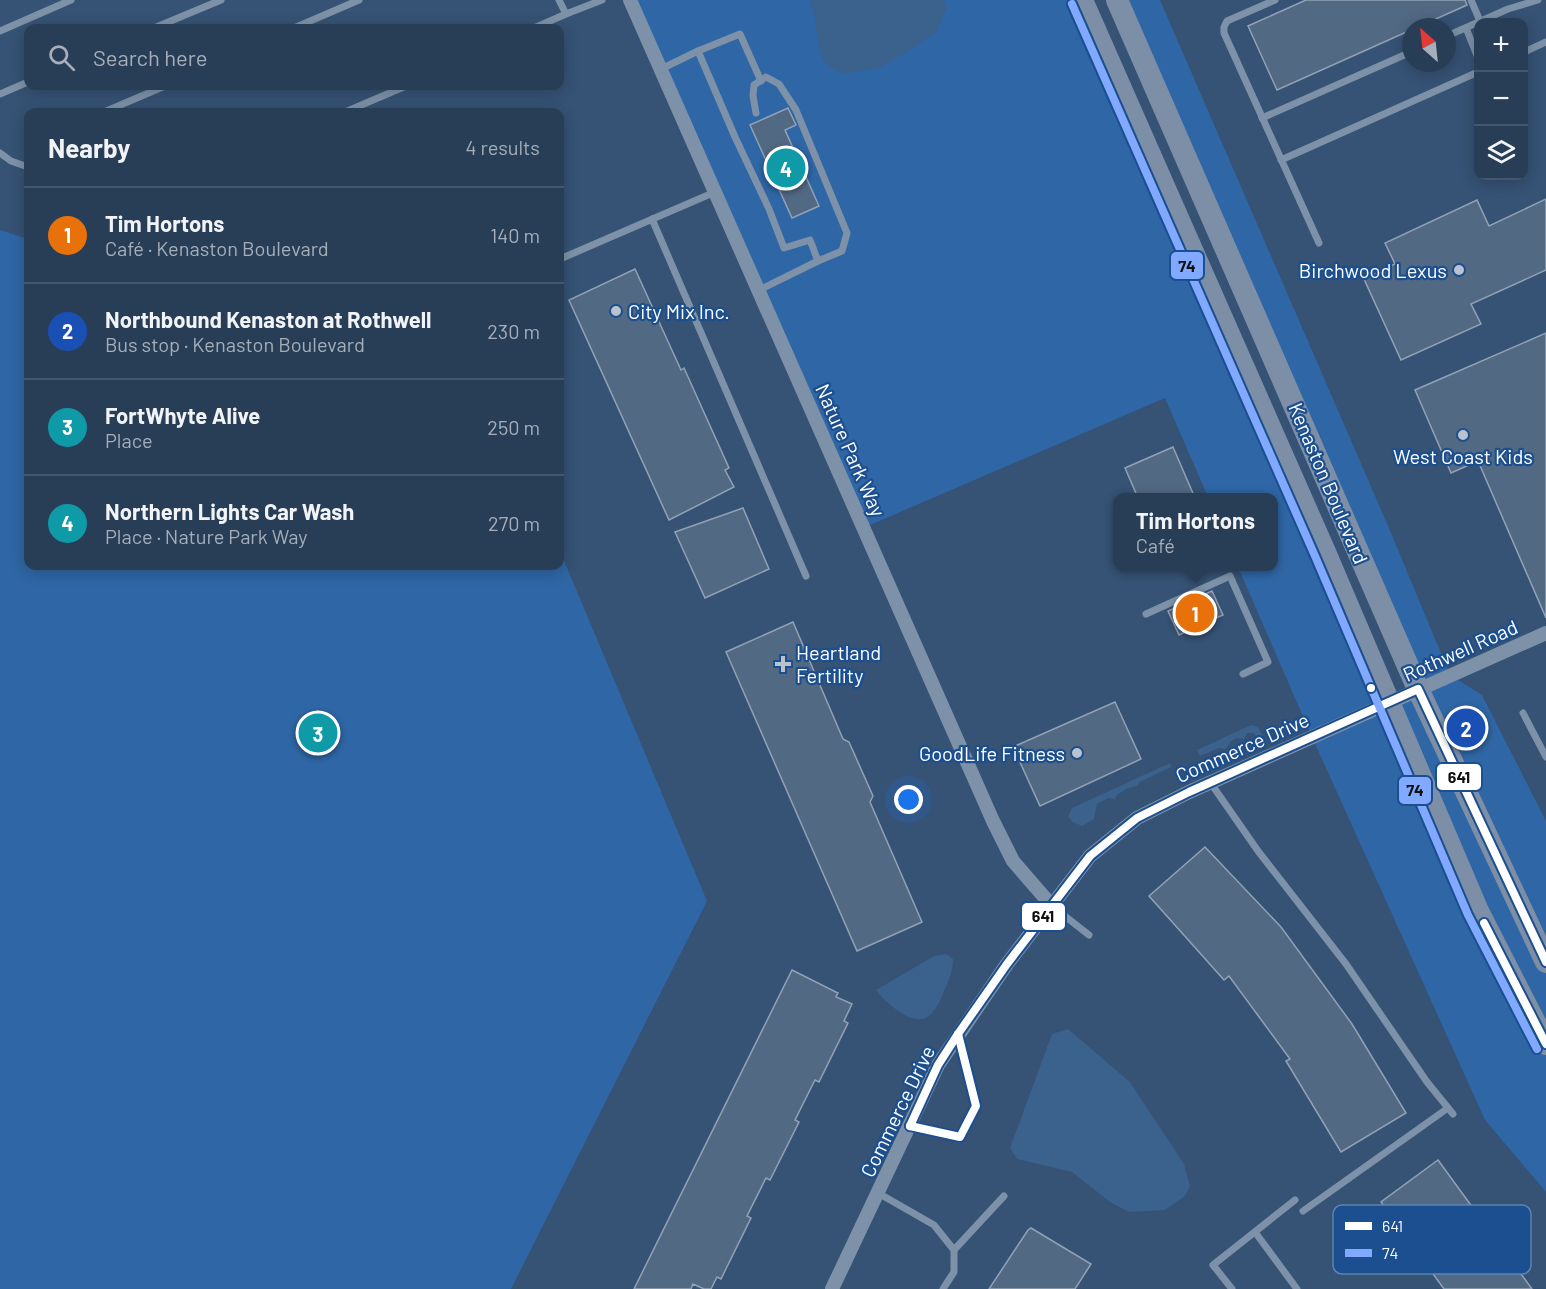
<!DOCTYPE html>
<meta charset="utf-8">
<style>
:root{--surface:#283e57;--page:#344961;--text:#f1f3f6;--muted:#a5aeba;--line:#44576d;--accent:#b9c2ce}
body{margin:0;font-family:Barlow,sans-serif;background:var(--page);color:var(--text)}
.controls{position:absolute;right:18px;top:18px;display:grid;overflow:hidden;border-radius:12px;box-shadow:0 3px 15px #0003}
.controls button{width:54px;height:54px;display:grid;place-items:center;padding:0;border:0;border-bottom:2px solid var(--line);background:var(--surface);color:var(--text);font:30px sans-serif}
.compass{position:absolute;left:1402px;top:18px;width:54px;height:54px;border-radius:50%;background:var(--surface);box-shadow:0 3px 15px #0003;rotate:333deg}
.you{position:absolute;left:909px;top:800px;width:21px;height:21px;margin:-15px;border:4px solid #fff;border-radius:50%;background:#1a73e8;box-shadow:0 0 0 9px #1a73e833}
.badge{display:grid;place-items:center;width:39px;height:39px;border-radius:50%;background:var(--accent);color:#fff;font-size:20px;font-weight:700}
.pin{position:absolute;translate:-50% -50%;border:3px solid #fff;box-shadow:0 2px 6px #0006}
.popup{position:absolute;left:1113px;top:493px;width:165px;height:78px;box-sizing:border-box;display:grid;place-content:center;border-radius:12px;background:var(--surface);filter:drop-shadow(0 2px 4px #0005);font-size:20px;white-space:nowrap;color:var(--muted)}
.popup b{font-size:22px;color:var(--text)}
.popup::after{content:'';position:absolute;left:50%;top:100%;margin-left:-12px;border:12px solid transparent;border-top-color:var(--surface)}
.list{margin:0;padding:0;list-style:none}
h2{display:flex;justify-content:space-between;align-items:center;height:78px;margin:0;padding:0 24px;font-size:26px}
h2 small{font-size:20px;font-weight:400;color:var(--muted)}
.list li{display:grid;grid-template-columns:39px 1fr auto;gap:18px;align-items:center;box-sizing:border-box;height:96px;padding:0 24px;border-top:2px solid var(--line)}
.list b{display:block;font-size:22px;white-space:nowrap}
.list p{margin:0;font-size:20px;white-space:nowrap;color:var(--muted)}
.list em{font-size:20px;font-style:normal;color:var(--muted)}
.icon{flex:none;width:33px;height:33px;fill:none;stroke:currentColor;stroke-width:2;stroke-linecap:round;stroke-linejoin:round}
.map{position:relative;flex:none;width:1546px;height:1289px;overflow:hidden}
.search{position:absolute;background:var(--surface);box-shadow:0 3px 15px #0003;left:24px;top:24px;width:540px;height:66px;display:flex;align-items:center;gap:15px;box-sizing:border-box;padding:0 21px;border-radius:12px;color:var(--muted);font-size:22px}
.panel{position:absolute;background:var(--surface);box-shadow:0 3px 15px #0003;left:24px;top:108px;width:540px;height:462px;border-radius:12px}
.map>svg:first-child{display:block}
.green{fill:#2f66a5}
.water{fill:#3b618d}
.building{fill:#526984;stroke:#92a2b6;stroke-width:1.5}
.lines{fill:none;stroke-linecap:round;stroke-linejoin:round}
.lane{stroke:#7d92a8;stroke-width:7}
.street{stroke:#7d92a8;stroke-width:14}
.primary{stroke:#7d8ea7;stroke-width:22}
.bus-1-casing{stroke:#1b4f8f;stroke-width:12}
.bus-2-casing{stroke:#1b4f8f;stroke-width:12}
.bus-1{stroke:#fff;stroke-width:8}
.bus-2{stroke:#80a9ff;stroke-width:8}
.poi-dot{fill:#b9c2ce;stroke:#1b4f8f;stroke-width:2}
.bus-dot{fill:#fff;stroke:#1b4f8f;stroke-width:2}
.labels{text-anchor:middle;dominant-baseline:central;stroke-width:4.5;stroke-linejoin:round;paint-order:stroke}
.poi-label{font-size:20px;fill:#fff;stroke:#1b4f8f;text-anchor:end}
.street-label{font-size:20px;fill:#fff;stroke:#1b4f8f}
.key{fill:#1b4f8f;stroke:#5f84b1;stroke-width:1.5}
.key-label{font-size:16px;fill:#fff}
.line-badge{stroke:#1b4f8f;stroke-width:2}
.pale-badge-label{font-size:16px;text-anchor:middle;font-weight:bold;fill:#111}
</style>
<div class="map">
<svg width="1546" height="1289" viewBox="0 0 1546 1289">
<rect width="100%" height="100%" fill="#365274"/>
<g class="green">
<polygon points="630,0 1082,0 1389,702 1418,689 1122,0 1160,0 1389,528 1450,675 1482,695 1546,821 1546,1192 1485,1120 1312,737 1238,567 1273,566 1273,498 1208,497 1165,398 863,528"/>
<polygon points="0,230 28,239 28,566 560,566 560,551 707,901 511,1289 0,1289"/>
</g>
<g class="water">
<path d="M 809,0 L 943,0 L 947,7 L 936,32 L 905,53 L 879,68 L 842,74 C 837,71 830,68 826,63 C 813,47 820,20 809,0 Z"/>
<polygon points="1251,725 1258,727 1264,739 1259,742 1254,733 1247,733 1244,739 1237,738 1231,741 1226,749 1219,748 1200,756 1197,750"/>
<polygon points="1170,763 1171,767 1140,782 1137,786 1126,789 1117,795 1115,799 1108,798 1097,804 1094,819 1082,826 1073,822 1068,817 1072,808"/>
<path d="M 946,954 L 953,959 C 953,971 949,980 944,991 C 941,999 937,1009 930,1015 C 915,1030 885,1002 876,990 L 934,956 Z"/>
<polygon points="1068,1029 1130,1082 1184,1164 1190,1186 1185,1196 1165,1210 1129,1212 1110,1202 1072,1172 1017,1159 1010,1148 1052,1034"/>
</g>
<g class="building">
<polygon points="1306,0 1465,0 1467,5 1418,27 1411,27 1411,30 1277,90 1248,26"/>
<polygon points="788,108 796,125 785,130 819,206 792,218 750,125"/>
<polygon points="1546,199 1546,270 1471,304 1481,324 1401,360 1364,279 1395,264 1385,243 1477,200 1489,226"/>
<polygon points="635,269 681,370 684,368 729,468 725,470 734,487 669,520 569,300"/>
<polygon points="1546,333 1546,618 1478,461 1451,473 1415,390"/>
<polygon points="1173,447 1195,498 1138,498 1125,468"/>
<polygon points="743,508 769,569 705,598 675,532"/>
<polygon points="1212,591 1223,615 1179,635 1168,611"/>
<polygon points="793,622 843,739 849,742 873,796 870,802 922,922 857,951 726,652"/>
<polygon points="1115,702 1141,759 1040,806 1013,747"/>
<polygon points="1205,847 1281,927 1352,1024 1406,1113 1341,1152 1286,1061 1290,1059 1229,976 1224,980 1149,896"/>
<polygon points="792,970 838,993 836,997 852,1004 844,1021 848,1023 819,1082 815,1080 795,1120 799,1122 770,1180 766,1178 747,1216 751,1218 721,1279 717,1277 711,1289 704,1289 693,1284 691,1289 634,1289"/>
<polygon points="1438,1160 1532,1289 1444,1289 1381,1202"/>
<polygon points="1031,1228 1091,1264 1075,1289 989,1289 1028,1230"/>
</g>
<g class="lines">
<g class="lane">
<polyline points="559,0 566,14 602,0"/>
<polyline points="1275,0 1227,21 1224,27 1224,33 1319,243"/>
<polyline points="1471,0 1480,21"/>
<polyline points="154,28 221,0"/>
<polyline points="294,28 359,0"/>
<polyline points="534,28 566,14"/>
<polyline points="1466,28 1478,58"/>
<polyline points="0,31 71,0"/>
<polyline points="1447,36 1508,9 1538,0"/>
<polyline points="698,51 740,34 761,81"/>
<polyline points="1524,52 1546,42"/>
<polyline points="661,69 698,51 735,137 769,209 784,248 810,240 818,261 759,290"/>
<polyline points="0,94 28,82"/>
<polyline points="104,112 165,86"/>
<polyline points="345,112 406,86"/>
<polyline points="756,113 753,96 754,85 766,77 779,84 796,110 847,233 842,251 818,261"/>
<polyline points="1262,118 1411,52"/>
<polyline points="0,153 11,161 28,167"/>
<polyline points="1281,160 1478,72"/>
<polyline points="652,219 806,576"/>
<polyline points="560,259 715,192"/>
<polyline points="1146,614 1230,576 1268,662 1243,674"/>
<polyline points="1523,713 1546,757"/>
<polyline points="1210,782 1258,851 1346,964 1427,1082 1453,1114"/>
<polyline points="1052,906 1089,935"/>
<polyline points="910,1126 960,1137 976,1106 959,1037"/>
<polyline points="878,1193 934,1225 954,1250 954,1272 943,1289"/>
<polyline points="1303,1211 1448,1108"/>
<polyline points="1255,1232 1297,1289"/>
<polyline points="954,1250 1004,1196"/>
<polyline points="1232,1289 1213,1265 1295,1200"/>
</g>
<g class="street">
<polyline points="630,0 993,821 1013,861 1052,906"/>
<polyline points="832,1289 938,1065 1007,964 1090,856 1137,818 1189,792 1546,633"/>
</g>
<g class="primary">
<polyline points="1082,0 1325,552 1478,911 1546,1044"/>
<polyline points="1117,0 1418,689 1546,962"/>
</g>
<defs>
<g id="bus-1">
<polyline points="1484,923 1546,1044"/>
<polyline points="910,1126 938,1065 958,1034 1007,964 1090,856 1137,818 1189,792 1418,689 1546,962"/>
<polyline points="910,1126 960,1137 976,1106 958,1034"/>
</g>
<polyline id="bus-2" points="1072,4 1315,556 1468,915 1537,1049"/>
</defs>
<use href="#bus-1" class="bus-1-casing"/>
<use href="#bus-2" class="bus-2-casing"/>
<use href="#bus-1" class="bus-1"/>
<use href="#bus-2" class="bus-2"/>
</g>
<g class="poi-dot">
<circle cx="1459" cy="270" r="6"/>
<circle cx="616" cy="311" r="6"/>
<circle cx="1463" cy="435" r="6"/>
<path d="M780 655h6v6h6v6h-6v6h-6v-6h-6v-6h6z"/>
<circle cx="1077" cy="753" r="6"/>
</g>
<circle class="bus-dot" cx="1371" cy="688" r="5"/>
<g class="labels">
<g class="poi-label">
<text x="1447" y="270">Birchwood Lexus</text>
<text x="628" y="311" text-anchor="start">City Mix Inc.</text>
<text x="1463" y="456" text-anchor="middle">West Coast Kids</text>
<text x="796" y="652" text-anchor="start">Heartland<tspan x="796" dy="23">Fertility</tspan></text>
<text x="1065" y="753">GoodLife Fitness</text>
</g>
<g class="street-label">
<text transform="translate(851 450) rotate(66)">Nature Park Way</text>
<text transform="translate(1329 483) rotate(67)">Kenaston Boulevard</text>
<text transform="translate(1460 650) rotate(-24)">Rothwell Road</text>
<text transform="translate(1242 747) rotate(-24)">Commerce Drive</text>
<text transform="translate(897 1111) rotate(-64)">Commerce Drive</text>
</g>
</g>
<rect x="1333" y="1205" width="198" height="69" rx="9" class="key"/>
<rect x="1345" y="1222" width="27" height="8" fill="#fff"/>
<rect x="1345" y="1249" width="27" height="8" fill="#80a9ff"/>
<g class="key-label">
<text x="1382" y="1232">641</text>
<text x="1382" y="1259">74</text>
</g>
<g class="line-badge">
<rect x="1170" y="251" width="34" height="29" rx="6" fill="#80a9ff"/>
<rect x="1436" y="763" width="46" height="28" rx="6" fill="#fff"/>
<rect x="1398" y="776" width="34" height="29" rx="6" fill="#80a9ff"/>
<rect x="1021" y="902" width="45" height="29" rx="6" fill="#fff"/>
</g>
<g class="pale-badge-label">
<text x="1187" y="272">74</text>
<text x="1459" y="783">641</text>
<text x="1415" y="796">74</text>
<text x="1043" y="922">641</text>
</g>
</svg>
<div class="controls">
<button>+</button>
<button>−</button>
<button><svg class="icon" aria-label="layers" viewBox="0 0 24 24"><path d="M12 4l9 5-9 5-9-5zM3 14l9 5 9-5"/></svg></button>
</div>
<svg class="compass" viewBox="-18 -18 36 36"><path d="M0-13l5 13h-10z" fill="#e53935"/><path d="M0 13l5-13h-10z" fill="#a5aeba"/></svg>
<div class="you"></div>
<div class="pin badge" style="left:1195px;top:613px;background:#e8710a">1</div>
<div class="popup"><b>Tim Hortons</b>Café</div>
<div class="pin badge" style="left:1466px;top:728px;background:#1a4fb4">2</div>
<div class="pin badge" style="left:318px;top:733px;background:#0f9aa8">3</div>
<div class="pin badge" style="left:786px;top:168px;background:#0f9aa8">4</div>
<div class="search"><svg class="icon" aria-label="search" viewBox="0 0 24 24"><circle cx="10" cy="10" r="6"/><path d="M15 15l6 6"/></svg>Search here</div>
<section class="panel">
<h2>Nearby<small>4 results</small></h2>
<ul class="list">
<li><span class="badge" style="background:#e8710a">1</span><div><b>Tim Hortons</b><p>Café · Kenaston Boulevard</p></div><em>140 m</em></li>
<li><span class="badge" style="background:#1a4fb4">2</span><div><b>Northbound Kenaston at Rothwell</b><p>Bus stop · Kenaston Boulevard</p></div><em>230 m</em></li>
<li><span class="badge" style="background:#0f9aa8">3</span><div><b>FortWhyte Alive</b><p>Place</p></div><em>250 m</em></li>
<li><span class="badge" style="background:#0f9aa8">4</span><div><b>Northern Lights Car Wash</b><p>Place · Nature Park Way</p></div><em>270 m</em></li>
</ul>
</section>
</div>
